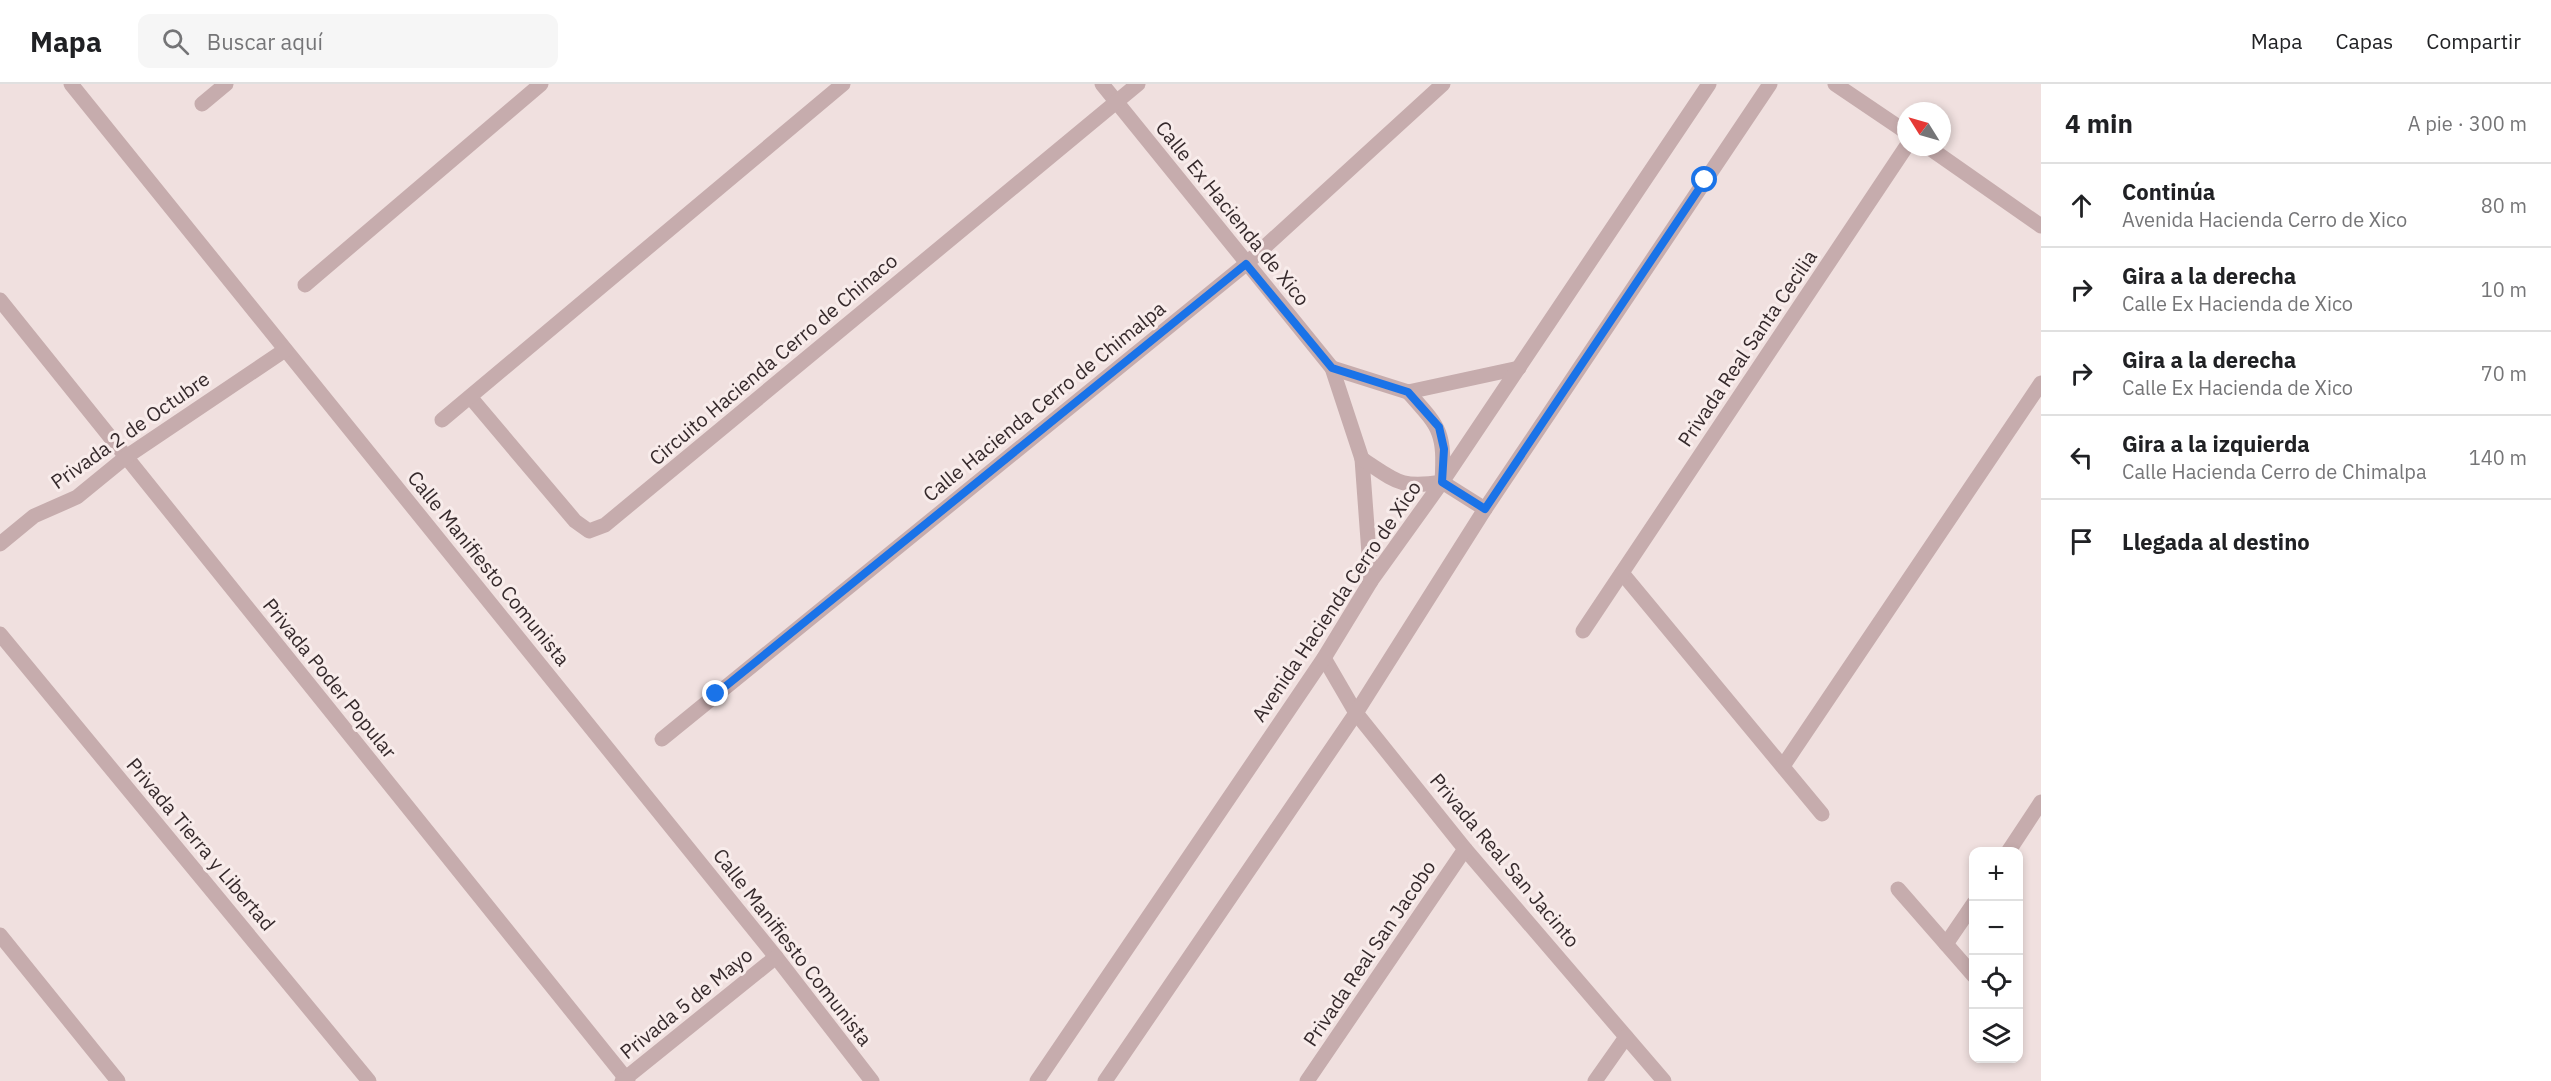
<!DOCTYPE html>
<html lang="es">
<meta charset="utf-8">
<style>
:root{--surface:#fff;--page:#f6f6f6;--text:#202124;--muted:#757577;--line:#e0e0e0}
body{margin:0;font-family:"IBM Plex Sans",sans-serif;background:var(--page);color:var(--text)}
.controls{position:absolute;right:18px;bottom:18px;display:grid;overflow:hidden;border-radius:12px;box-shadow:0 3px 9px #0003}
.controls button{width:54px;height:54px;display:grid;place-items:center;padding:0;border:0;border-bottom:2px solid var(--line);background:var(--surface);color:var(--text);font:30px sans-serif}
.compass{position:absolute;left:1897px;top:18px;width:54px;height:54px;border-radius:50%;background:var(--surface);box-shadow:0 3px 9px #0003;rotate:307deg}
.stop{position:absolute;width:18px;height:18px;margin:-14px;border:4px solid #1a73e8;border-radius:50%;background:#fff}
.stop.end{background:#1a73e8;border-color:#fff;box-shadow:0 2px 6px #0008}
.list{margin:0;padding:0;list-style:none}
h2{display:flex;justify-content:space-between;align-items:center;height:78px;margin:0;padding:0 24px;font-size:26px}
h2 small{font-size:20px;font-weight:400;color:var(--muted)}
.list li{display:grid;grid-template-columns:39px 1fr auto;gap:18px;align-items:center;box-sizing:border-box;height:84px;padding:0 24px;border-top:2px solid var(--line)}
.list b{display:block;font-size:22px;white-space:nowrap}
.list p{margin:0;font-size:20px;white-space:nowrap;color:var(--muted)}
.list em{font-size:20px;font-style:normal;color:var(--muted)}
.icon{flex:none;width:33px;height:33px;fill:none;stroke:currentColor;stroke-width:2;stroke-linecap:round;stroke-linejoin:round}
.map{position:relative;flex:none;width:2041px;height:997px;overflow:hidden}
header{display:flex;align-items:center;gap:36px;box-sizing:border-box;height:84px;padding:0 30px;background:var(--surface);border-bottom:2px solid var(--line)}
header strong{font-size:28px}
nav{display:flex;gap:33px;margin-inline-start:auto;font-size:21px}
.search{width:420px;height:54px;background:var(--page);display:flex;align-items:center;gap:15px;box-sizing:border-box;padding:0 21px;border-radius:12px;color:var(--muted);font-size:22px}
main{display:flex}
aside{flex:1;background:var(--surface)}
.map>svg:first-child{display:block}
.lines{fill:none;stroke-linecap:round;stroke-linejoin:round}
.minor{stroke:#c6acad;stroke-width:15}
.route{stroke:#1a73e8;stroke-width:8}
.labels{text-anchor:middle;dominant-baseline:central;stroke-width:6;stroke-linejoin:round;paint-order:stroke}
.street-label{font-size:20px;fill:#362a2c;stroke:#f8eceb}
</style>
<header>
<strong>Mapa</strong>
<div class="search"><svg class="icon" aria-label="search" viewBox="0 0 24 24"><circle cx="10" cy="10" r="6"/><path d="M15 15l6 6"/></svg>Buscar aquí</div>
<nav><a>Mapa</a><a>Capas</a><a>Compartir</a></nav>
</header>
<main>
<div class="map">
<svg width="2041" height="997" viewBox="0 0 2041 997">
<rect width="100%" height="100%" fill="#f0e0df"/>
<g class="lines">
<g class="minor">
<polyline points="71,0 776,873 872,997"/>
<polyline points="1102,0 1332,284 1362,375 1371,497"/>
<polyline points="1835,0 1906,48"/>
<polyline points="202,20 226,0"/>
<polyline points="1928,63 2041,142"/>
<polyline points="305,201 541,0"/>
<polyline points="0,216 628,997"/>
<polyline points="1332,284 1408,308 1519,284"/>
<path d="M 1408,308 C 1440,344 1445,347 1442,398"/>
<polyline points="471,314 575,437 589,447 605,441 1138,0"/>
<polyline points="442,336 843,0"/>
<path d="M 1362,375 C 1396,397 1400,405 1442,398 L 1485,425"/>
<polyline points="0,460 34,432 77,413 126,373 285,266"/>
<polyline points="1622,489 1822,730"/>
<polyline points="1583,547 1906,63"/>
<polyline points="0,550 369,997"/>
<polyline points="1324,574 1356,629 1465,765 1664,997"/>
<polyline points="662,655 1246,180 1443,0"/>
<polyline points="1783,682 2041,299"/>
<polyline points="2008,768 2041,718"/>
<polyline points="1898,805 1974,892"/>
<polyline points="0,851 118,997"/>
<polyline points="1946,860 1974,819"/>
<polyline points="622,997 776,873"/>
<polyline points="1037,997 1324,574 1371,497 1442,398 1709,0"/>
<polyline points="1105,997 1356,629 1485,425 1770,0"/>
<polyline points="1307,997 1465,765"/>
<polyline points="1595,997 1626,953"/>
</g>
</g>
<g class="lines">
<polyline class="route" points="716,610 1246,180 1332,284 1408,308 1439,343 1444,365 1442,398 1485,425 1705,96"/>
</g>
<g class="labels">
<g class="street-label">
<text transform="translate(1233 129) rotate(51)">Calle Ex Hacienda de Xico</text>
<text transform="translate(1747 264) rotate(-56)">Privada Real Santa Cecilia</text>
<text transform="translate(773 275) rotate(-40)">Circuito Hacienda Cerro de Chinaco</text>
<text transform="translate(1044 317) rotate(-39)">Calle Hacienda Cerro de Chimalpa</text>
<text transform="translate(130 346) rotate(-35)">Privada 2 de Octubre</text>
<text transform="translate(489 484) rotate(51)">Calle Manifiesto Comunista</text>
<text transform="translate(1336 517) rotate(-56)">Avenida Hacienda Cerro de Xico</text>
<text transform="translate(330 594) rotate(51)">Privada Poder Popular</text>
<text transform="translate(201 760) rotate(50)">Privada Tierra y Libertad</text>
<text transform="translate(1505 776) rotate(50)">Privada Real San Jacinto</text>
<text transform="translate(793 863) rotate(52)">Calle Manifiesto Comunista</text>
<text transform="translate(1369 869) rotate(-56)">Privada Real San Jacobo</text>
<text transform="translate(686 919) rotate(-39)">Privada 5 de Mayo</text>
</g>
</g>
</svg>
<div class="controls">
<button>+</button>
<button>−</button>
<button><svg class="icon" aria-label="locate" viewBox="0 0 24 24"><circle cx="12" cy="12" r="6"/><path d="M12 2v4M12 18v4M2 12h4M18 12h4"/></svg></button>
<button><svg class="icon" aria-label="layers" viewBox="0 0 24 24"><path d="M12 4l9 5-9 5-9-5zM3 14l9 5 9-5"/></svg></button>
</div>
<svg class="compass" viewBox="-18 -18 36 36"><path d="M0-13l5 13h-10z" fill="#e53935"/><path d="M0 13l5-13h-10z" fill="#757577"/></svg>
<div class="stop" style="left:1705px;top:96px"></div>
<div class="stop end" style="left:716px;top:610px"></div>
</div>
<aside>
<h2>4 min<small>A pie · 300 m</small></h2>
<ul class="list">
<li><svg class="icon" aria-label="ahead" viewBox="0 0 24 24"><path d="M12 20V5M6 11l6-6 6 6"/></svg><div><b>Continúa</b><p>Avenida Hacienda Cerro de Xico</p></div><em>80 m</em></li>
<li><svg class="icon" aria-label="right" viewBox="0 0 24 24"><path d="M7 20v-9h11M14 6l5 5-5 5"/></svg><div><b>Gira a la derecha</b><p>Calle Ex Hacienda de Xico</p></div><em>10 m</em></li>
<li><svg class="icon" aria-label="right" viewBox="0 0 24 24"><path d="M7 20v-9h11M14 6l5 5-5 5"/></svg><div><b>Gira a la derecha</b><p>Calle Ex Hacienda de Xico</p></div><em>70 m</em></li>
<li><svg class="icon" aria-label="left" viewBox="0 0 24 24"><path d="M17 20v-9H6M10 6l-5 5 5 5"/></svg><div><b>Gira a la izquierda</b><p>Calle Hacienda Cerro de Chimalpa</p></div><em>140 m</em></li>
<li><svg class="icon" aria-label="arrive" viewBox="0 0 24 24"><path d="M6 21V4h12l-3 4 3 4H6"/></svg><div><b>Llegada al destino</b></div></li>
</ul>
</aside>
</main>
